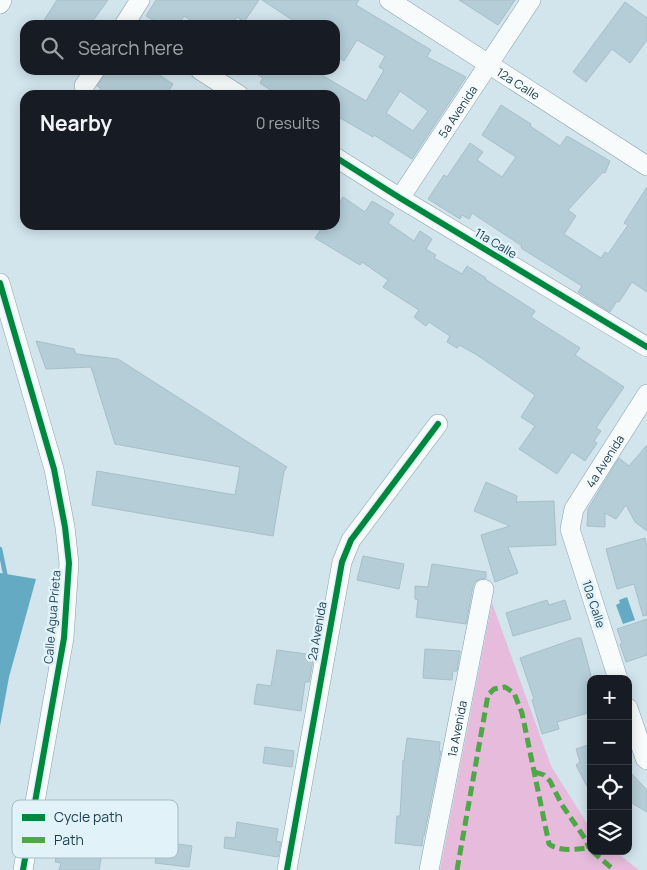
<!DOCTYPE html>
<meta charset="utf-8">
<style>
:root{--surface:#171b24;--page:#242831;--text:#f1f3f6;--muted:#9ea1a6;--line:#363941}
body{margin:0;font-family:Manrope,sans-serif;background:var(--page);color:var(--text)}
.controls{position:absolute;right:15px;bottom:15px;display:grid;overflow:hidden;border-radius:10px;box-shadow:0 2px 12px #0003}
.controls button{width:45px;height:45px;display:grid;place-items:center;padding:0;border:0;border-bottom:1px solid var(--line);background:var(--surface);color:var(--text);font:25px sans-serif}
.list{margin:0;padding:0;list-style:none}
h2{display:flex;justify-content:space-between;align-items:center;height:65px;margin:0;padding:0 20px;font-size:21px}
h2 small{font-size:16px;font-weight:400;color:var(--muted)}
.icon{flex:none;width:28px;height:28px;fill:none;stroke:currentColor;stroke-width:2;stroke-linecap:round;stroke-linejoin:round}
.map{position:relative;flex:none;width:647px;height:870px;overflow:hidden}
.search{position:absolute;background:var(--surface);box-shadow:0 2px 12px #0003;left:20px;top:20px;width:320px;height:55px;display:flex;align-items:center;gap:12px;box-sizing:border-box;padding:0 18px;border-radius:15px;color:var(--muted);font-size:19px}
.panel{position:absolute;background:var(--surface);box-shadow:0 2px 12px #0003;left:20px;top:90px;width:320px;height:140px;border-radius:15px}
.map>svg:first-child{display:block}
.green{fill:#e6bbdb}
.water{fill:#64aac3}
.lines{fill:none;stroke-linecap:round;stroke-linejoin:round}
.stream{stroke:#64aac3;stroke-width:4.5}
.building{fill:#b4cdd7;stroke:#a6bfc9;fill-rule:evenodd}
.minor-casing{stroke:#86a1ab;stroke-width:20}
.minor{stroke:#f8fbfc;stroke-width:19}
.quiet{stroke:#4fa748;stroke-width:5;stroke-dasharray:10 5;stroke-linecap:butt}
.cycleway-casing{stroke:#e2f2f9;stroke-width:9}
.cycleway{stroke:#00873e;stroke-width:6}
.labels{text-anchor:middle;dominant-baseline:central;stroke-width:5;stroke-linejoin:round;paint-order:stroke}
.street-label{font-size:12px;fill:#193e4d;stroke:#e2f2f9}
.key{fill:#e2f2f9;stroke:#a6bcc5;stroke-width:1}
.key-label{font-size:14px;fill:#193e4d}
</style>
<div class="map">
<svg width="647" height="870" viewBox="0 0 647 870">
<rect width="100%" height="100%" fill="#d2e4ec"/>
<polygon class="green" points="492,603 551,766 591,830 591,851 615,851 639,870 440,870"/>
<g class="water">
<polygon points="0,573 36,579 9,677 0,726"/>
<polygon points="627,597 635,620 623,624 616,605 620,603 619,600"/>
</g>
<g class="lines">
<polyline class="stream" points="0,549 6,578"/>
</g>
<g class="building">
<polygon points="57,0 108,0 90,25 41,25"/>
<polygon points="156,0 259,0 244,22 237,17 232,25 198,25 184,16 178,25 162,25 146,16"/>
<path d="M 262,0 L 359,0 L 356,5 L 431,50 L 427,57 L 466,77 L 412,159 L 374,135 L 373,137 L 335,115 L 335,95 L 278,95 L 260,83 L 263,78 L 250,70 L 313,70 L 366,101 L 384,70 L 379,67 L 385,56 L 357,40 L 344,61 L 335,56 L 335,25 L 300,25 ZM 400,91 L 428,111 L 413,131 L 386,113 Z"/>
<polygon points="459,0 515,0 498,25"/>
<polygon points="625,2 647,18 647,40 630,63 612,49 586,82 573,72"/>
<polygon points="107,70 152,70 173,84 166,95 96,95 101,88 97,86"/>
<polygon points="501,105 531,124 530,126 560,146 567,136 610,161 605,173 603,172 568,210 576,216 564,234 601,258 605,252 608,254 628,225 624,223 647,187 647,292 632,282 619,302 617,301 610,312 578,292 582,286 521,248 522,246 472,213 469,219 462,215 460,219 428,199 444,175 447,177 470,143 483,152 477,160 502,177 516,157 482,135"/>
<polygon points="343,197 365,212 372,201 394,214 388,223 414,241 420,231 432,239 426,249 436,255 434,258 462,274 467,266 486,278 485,279 535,311 531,317 580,348 575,355 624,387 596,428 601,431 594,441 597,443 585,461 572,452 557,474 519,449 535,426 521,417 535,395 477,355 459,345 457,348 447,342 450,336 429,322 426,326 414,317 419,310 383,287 388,280 362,262 360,265 315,238 324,225 335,225 335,209"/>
<polygon points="36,341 74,349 76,354 118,359 287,467 284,471 273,536 92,505 97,471 235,495 240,467 115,444 91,367 46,369"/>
<polygon points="647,445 647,531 635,522 626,505 616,519 605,513 605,527 587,526 588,509 619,458 629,466"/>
<polygon points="486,482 517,496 516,502 554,501 556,545 508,547 518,573 495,582 481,535 510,526 474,511"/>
<polygon points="645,538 647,547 647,615 643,616 634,584 617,589 606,549"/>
<polygon points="363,556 404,564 399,589 357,580"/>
<polygon points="432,564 486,572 486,578 480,579 475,582 473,586 466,624 416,617 418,600 415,599 415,586 428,587"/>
<polygon points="547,600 549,605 565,600 571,619 513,636 506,613"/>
<polygon points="647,619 647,655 626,662 620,644 622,643 617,629"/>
<polygon points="577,638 581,638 591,675 591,712 557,722 559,729 542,734 532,700 534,699 520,658"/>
<polygon points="425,649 460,651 457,671 453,671 452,680 423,678"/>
<polygon points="277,650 314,655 309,682 305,682 301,711 254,704 257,684 271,686"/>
<polygon points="407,738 440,742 439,751 441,751 424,836 423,836 422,846 395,843 397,816 400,816 403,760 404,761"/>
<polygon points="591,744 591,794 576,765 580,762 576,749"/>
<polygon points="265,747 294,751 292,767 263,763"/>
<polygon points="628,770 647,790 647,812 628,801"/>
<polygon points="237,822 278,829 276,841 281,842 278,857 224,848 225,837 235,838"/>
<polygon points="68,829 105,835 99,870 59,870 61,863 55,862 58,848 64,849"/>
<polygon points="158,841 192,846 189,867 155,863"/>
</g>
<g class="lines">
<defs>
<g id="minor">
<path id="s1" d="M 389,0 L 647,166"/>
<polyline points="0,4 2,0"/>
<polyline points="124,25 140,0"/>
<polyline points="200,70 239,95"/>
<polyline points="84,86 95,70"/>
<polyline points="335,157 400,198 647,347"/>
<path id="s2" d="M 400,198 L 531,0"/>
<polyline points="0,283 54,469 65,527 69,563 64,638 23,870"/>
<path id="s3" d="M 618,679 L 570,529 L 574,509 L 647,394"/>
<polyline points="628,708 645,758 647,760"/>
<polyline points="287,870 342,562 351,540 438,424"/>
<path id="s4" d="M 429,870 L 484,589"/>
</g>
</defs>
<use href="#minor" class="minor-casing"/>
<use href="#minor" class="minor"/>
<g class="quiet">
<polyline points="535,772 544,775 550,781 562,805 586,840 589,848"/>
<polyline points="592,851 614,870"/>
<path d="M 457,870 L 488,695 L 494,689 L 505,687 L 514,693 L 522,713 L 549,844 C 560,852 576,849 589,848 L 591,850"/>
</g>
<defs>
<g id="cycleway">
<polyline points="335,157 400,198 647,347"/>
<polyline points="0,283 54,469 65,527 69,563 64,638 23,870"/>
<polyline points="287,870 342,562 351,540 438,424"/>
</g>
</defs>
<use href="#cycleway" class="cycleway-casing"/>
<use href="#cycleway" class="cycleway"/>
</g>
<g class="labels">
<g class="street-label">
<text stroke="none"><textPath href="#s1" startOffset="154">12a Calle</textPath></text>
<text stroke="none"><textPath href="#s2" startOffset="104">5a Avenida</textPath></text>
<text transform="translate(496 243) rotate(31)">11a Calle</text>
<text stroke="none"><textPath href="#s3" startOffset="235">4a Avenida</textPath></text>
<text transform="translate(594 604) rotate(72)">10a Calle</text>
<text transform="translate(52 617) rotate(-85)">Calle Agua Prieta</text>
<text transform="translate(317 631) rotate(-80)">2a Avenida</text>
<text stroke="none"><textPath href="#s4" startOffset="144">1a Avenida</textPath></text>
</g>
</g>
<rect x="12" y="800" width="166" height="58" rx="8" class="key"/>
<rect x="22" y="814" width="23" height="7" fill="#00873e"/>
<rect x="22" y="837" width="23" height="6" fill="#4fa748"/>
<g class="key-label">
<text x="54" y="822">Cycle path</text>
<text x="54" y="845">Path</text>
</g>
</svg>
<div class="controls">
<button>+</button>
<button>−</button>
<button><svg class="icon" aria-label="locate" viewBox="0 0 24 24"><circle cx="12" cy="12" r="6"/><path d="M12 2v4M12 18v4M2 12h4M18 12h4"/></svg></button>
<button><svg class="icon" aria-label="layers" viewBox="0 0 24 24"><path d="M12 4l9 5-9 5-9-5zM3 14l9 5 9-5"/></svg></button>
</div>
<div class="search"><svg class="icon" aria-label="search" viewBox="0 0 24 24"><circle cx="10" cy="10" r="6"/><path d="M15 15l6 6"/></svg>Search here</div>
<section class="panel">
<h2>Nearby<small>0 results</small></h2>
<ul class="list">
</ul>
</section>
</div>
